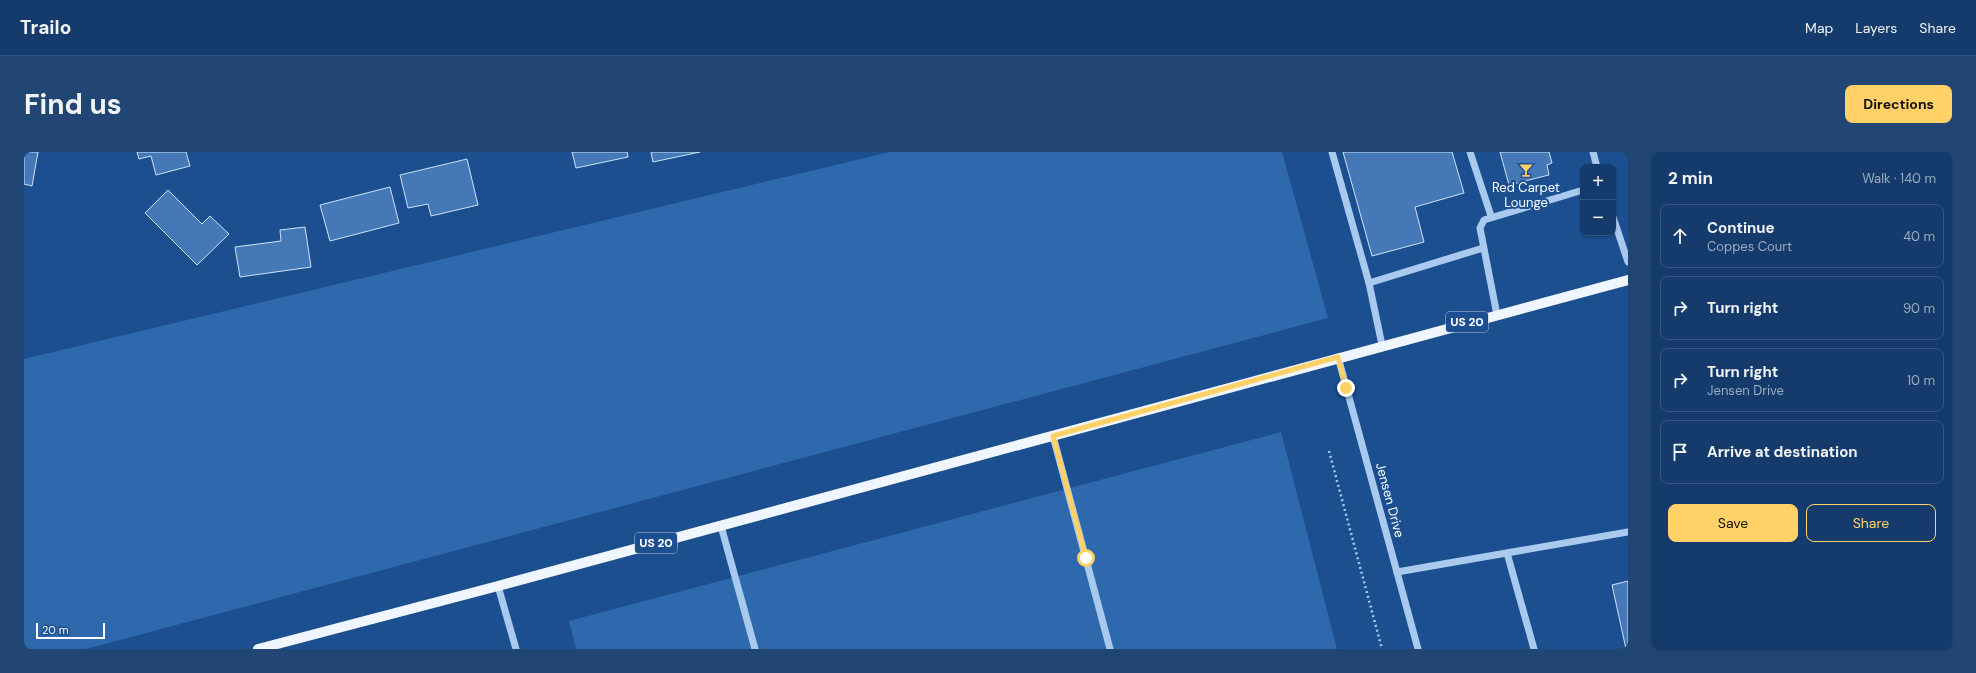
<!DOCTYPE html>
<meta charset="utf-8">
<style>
:root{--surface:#143b6b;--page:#214673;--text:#f1f3f6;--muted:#9dadc1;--line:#33557e;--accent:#ffd166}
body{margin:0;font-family:"DM Sans",sans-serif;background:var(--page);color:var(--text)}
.controls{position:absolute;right:12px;top:12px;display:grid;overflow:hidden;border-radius:8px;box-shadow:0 1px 3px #0004}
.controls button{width:36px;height:36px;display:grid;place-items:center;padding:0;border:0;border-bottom:1px solid var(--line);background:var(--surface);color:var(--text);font:20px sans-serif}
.scale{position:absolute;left:12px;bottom:10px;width:69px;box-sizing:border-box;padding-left:4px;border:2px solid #fff;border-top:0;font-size:11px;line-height:14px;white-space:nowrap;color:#fff;-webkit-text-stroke:3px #1b4f8f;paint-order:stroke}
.stop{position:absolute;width:12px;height:12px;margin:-9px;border:3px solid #ffd166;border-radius:50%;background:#fff}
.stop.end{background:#ffd166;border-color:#fff;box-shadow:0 1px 4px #0008}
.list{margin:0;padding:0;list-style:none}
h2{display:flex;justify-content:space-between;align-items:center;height:52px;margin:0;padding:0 16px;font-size:17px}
h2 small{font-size:13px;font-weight:400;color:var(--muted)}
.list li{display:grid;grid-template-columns:26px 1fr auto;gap:12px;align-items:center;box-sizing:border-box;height:64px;margin:0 8px 8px;padding:0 8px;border:1px solid var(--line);border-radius:8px}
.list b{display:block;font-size:15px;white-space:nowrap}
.list p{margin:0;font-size:13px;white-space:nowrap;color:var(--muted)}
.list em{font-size:13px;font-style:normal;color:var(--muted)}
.actions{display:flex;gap:8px;padding:12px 16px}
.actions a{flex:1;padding:9px 0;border:1px solid var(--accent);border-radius:8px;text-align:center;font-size:14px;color:var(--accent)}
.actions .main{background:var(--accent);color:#111}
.icon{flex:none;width:22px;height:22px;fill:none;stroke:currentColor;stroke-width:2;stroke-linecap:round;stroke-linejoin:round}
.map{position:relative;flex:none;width:1604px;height:497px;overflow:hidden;border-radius:8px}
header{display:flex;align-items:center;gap:24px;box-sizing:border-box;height:56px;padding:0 20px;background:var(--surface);border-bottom:1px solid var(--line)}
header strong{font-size:19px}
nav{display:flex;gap:22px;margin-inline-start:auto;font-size:14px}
.intro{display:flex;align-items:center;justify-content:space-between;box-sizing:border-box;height:96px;padding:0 24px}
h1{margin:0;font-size:28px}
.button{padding:10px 18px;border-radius:8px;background:var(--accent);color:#111;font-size:14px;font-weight:700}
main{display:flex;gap:24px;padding:0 24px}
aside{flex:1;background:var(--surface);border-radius:8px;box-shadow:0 1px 3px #0004}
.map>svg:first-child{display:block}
.green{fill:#2e69ad}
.building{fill:#4478b7;stroke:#cfe3fa}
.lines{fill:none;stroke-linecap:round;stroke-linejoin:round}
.path{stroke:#a9c9ee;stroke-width:2.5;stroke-dasharray:2 3;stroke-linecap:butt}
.minor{stroke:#a9c9ee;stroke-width:7}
.major{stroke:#f0f6ff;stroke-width:10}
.route{stroke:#ffd166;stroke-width:5}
.labels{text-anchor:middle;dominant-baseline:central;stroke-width:4;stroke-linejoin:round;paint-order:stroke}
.shield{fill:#1b4f8f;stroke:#bbcadd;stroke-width:1}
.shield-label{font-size:12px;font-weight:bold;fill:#fff}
.poi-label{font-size:13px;fill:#fff;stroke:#1b4f8f}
.street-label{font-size:13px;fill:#fff;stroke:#1b4f8f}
</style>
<header>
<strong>Trailo</strong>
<nav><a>Map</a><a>Layers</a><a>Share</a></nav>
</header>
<div class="intro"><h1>Find us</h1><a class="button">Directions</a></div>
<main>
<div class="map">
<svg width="1604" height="497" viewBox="0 0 1604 497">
<rect width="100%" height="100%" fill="#1b4f8f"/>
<g class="green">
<polygon points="866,0 1258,0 1304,166 62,497 0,497 0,207"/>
<polygon points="1257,280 1313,497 552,497 545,469"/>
</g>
<g class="building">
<polygon points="0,0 14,0 8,34 0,32"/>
<polygon points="113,0 162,0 166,14 132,23 127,4 115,7"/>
<polygon points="548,0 603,0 604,5 552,16"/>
<polygon points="627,0 676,0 629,10"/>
<polygon points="1319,0 1428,0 1440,41 1391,55 1400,90 1348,104"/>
<polygon points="1476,0 1525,0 1528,11 1523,13 1525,23 1485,33"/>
<polygon points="443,7 454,53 407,64 404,52 384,56 376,23"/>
<polygon points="366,35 375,71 306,89 296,53"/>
<polygon points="144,38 178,72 186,64 205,82 173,113 121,61"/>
<polygon points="281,75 287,115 216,125 211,95 257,89 256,78"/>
<polygon points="1604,429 1604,497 1602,497 1588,433"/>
</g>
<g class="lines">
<polyline class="path" points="1305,299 1358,497"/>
<g class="minor">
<polyline points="1308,0 1345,131"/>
<polyline points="1446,0 1467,64"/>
<polyline points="1569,0 1573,15"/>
<polyline points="1589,65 1604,110"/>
<polyline points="1473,163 1456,76 1460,68 1559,38"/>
<polyline points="1358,193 1345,131 1459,96"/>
<polyline points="1314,205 1394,497"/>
<polyline points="1029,284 1086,497"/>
<polyline points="697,374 731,497"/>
<polyline points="1483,401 1510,497"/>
<polyline points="1373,420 1604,380"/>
<polyline points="474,434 492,497"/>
</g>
<polyline class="major" points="234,497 474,434 1604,128"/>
</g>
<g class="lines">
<polyline class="route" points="1062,406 1029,284 1314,205 1322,236"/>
</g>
<defs>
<symbol id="bar-bare" viewBox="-9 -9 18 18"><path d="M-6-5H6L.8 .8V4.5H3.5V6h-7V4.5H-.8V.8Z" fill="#ffd166" stroke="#1b4f8f" stroke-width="2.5" paint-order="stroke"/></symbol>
</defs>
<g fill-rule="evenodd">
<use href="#bar-bare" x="1492" y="8" width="20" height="20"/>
</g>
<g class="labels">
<g class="shield">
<rect x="1422" y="160" width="42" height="20" rx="3"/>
<rect x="611" y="381" width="42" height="20" rx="3"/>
</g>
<g class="shield-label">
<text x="1443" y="170">US 20</text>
<text x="632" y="391">US 20</text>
</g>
<g class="poi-label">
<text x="1502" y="35">Red Carpet<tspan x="1502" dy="15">Lounge</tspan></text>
</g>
<g class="street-label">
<text transform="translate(1366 348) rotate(75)">Jensen Drive</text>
</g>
</g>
</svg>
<div class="controls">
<button>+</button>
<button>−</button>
</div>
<div class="scale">20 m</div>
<div class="stop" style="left:1062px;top:406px"></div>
<div class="stop end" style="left:1322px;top:236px"></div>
</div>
<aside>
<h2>2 min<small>Walk · 140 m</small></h2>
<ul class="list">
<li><svg class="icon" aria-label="ahead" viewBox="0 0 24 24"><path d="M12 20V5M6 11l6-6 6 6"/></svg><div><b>Continue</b><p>Coppes Court</p></div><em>40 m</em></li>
<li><svg class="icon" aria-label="right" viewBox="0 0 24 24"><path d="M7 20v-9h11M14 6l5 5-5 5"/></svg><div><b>Turn right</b></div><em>90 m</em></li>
<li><svg class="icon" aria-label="right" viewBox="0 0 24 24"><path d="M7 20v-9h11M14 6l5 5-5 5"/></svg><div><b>Turn right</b><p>Jensen Drive</p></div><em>10 m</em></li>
<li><svg class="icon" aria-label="arrive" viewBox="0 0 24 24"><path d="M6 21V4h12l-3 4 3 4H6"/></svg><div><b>Arrive at destination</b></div></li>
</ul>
<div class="actions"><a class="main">Save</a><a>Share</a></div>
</aside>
</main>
